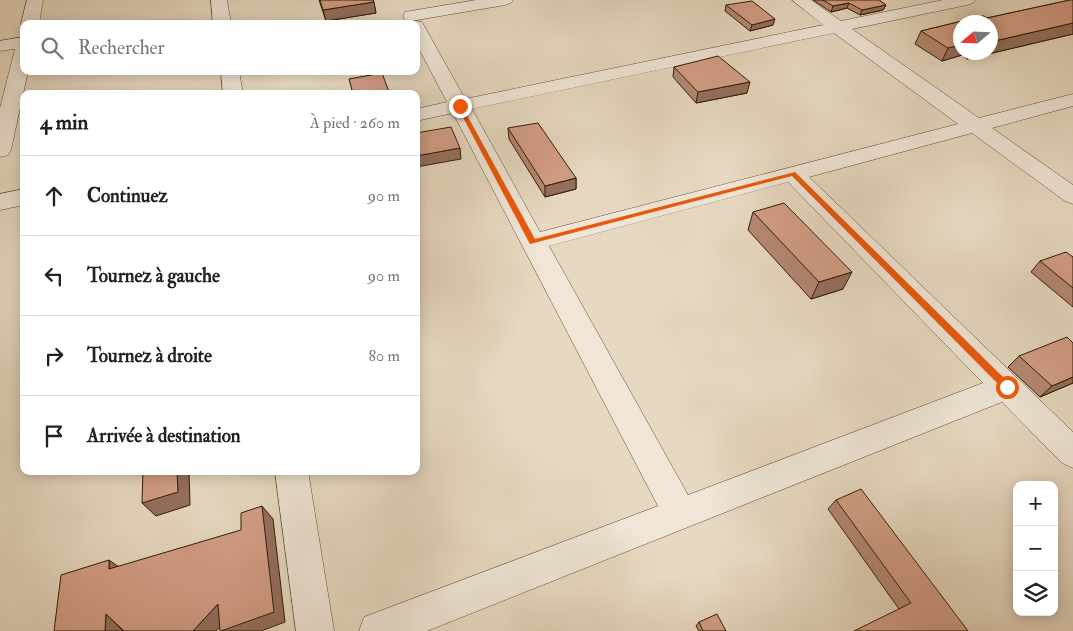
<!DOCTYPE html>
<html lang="fr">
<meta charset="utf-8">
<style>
:root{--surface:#fff;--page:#f2f2f2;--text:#222;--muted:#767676;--line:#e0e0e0}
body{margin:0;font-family:"IM FELL Double Pica",serif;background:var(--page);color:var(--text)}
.controls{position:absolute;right:15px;bottom:15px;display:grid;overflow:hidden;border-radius:10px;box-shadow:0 2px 12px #0003}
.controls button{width:45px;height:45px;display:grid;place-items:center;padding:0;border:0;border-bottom:1px solid var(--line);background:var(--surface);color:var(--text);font:25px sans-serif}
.compass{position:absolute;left:953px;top:15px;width:45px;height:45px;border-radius:50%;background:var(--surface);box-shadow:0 2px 12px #0003;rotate:251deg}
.stop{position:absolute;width:15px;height:15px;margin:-11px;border:4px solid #ea580c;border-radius:50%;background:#fff}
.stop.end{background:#ea580c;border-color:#fff;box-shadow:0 1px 5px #0008}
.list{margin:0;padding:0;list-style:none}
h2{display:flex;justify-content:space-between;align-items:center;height:65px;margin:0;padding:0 20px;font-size:21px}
h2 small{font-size:16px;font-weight:400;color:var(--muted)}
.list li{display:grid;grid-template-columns:32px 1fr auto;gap:15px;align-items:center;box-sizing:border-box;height:80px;padding:0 20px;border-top:1px solid var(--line)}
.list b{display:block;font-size:19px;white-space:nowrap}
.list em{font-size:16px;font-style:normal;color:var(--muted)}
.icon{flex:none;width:28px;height:28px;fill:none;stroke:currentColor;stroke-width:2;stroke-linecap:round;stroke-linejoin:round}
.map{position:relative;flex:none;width:1073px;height:631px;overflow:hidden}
.search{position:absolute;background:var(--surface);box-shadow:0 2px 12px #0003;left:20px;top:20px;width:400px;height:55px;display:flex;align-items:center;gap:12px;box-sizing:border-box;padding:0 18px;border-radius:10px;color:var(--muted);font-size:19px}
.panel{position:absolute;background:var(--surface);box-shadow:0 2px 12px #0003;left:20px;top:90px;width:400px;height:385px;border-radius:10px}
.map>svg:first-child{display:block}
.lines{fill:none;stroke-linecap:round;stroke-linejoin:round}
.minor-casing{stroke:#5d4c30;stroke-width:1}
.minor{fill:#efe6d7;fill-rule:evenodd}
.wall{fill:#b58873;stroke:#2f1d00;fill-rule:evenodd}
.shaded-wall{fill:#946f5e;stroke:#2f1d00}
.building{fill:#d39e86;stroke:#2f1d00}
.route{fill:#ea580c}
</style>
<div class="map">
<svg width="1073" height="631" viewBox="0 0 1073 631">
<rect width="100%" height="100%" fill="#e7d9c1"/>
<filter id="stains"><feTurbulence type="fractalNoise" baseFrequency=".004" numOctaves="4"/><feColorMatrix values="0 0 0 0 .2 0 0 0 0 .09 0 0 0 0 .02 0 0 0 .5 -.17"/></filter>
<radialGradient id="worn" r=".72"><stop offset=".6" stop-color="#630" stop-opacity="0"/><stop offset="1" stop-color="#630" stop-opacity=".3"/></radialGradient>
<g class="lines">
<defs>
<g id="minor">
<polygon points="27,0 43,0 39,24 24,24 24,27 21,24"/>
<polygon points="211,0 227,0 231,24 213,24"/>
<polygon points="476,0 513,0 511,3 505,5 411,21 405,20 403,16 405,12 411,11"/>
<path d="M 792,0 L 811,0 L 841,21 L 943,0 L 975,0 L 973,3 L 967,5 L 852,29 L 979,118 L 1073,94 L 1073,106 L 992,128 L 1073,185 L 1073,204 L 1065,201 L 972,133 L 809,177 L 1073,432 L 1073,468 L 1062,463 L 1002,402 L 427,631 L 359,631 L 364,617 L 658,506 L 453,113 L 416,121 L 416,109 L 447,102 L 416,43 L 416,24 L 409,24 L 416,21 L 422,22 L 465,99 L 823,25 ZM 834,33 L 958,124 L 540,232 L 472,109 ZM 788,182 L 983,383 L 688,495 L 549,246 Z"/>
<polygon points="24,37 24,71 28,71 11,150 8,155 0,157 0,108 15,49 0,51 0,41"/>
<polygon points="221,71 239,71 243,94 223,94"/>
<polygon points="24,189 24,205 0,210 0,194"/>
<polygon points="275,471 308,471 334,631 296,631"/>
</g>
</defs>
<use href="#minor" class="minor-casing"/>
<use href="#minor" class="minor"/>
</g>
<g class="wall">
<polygon points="319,0 373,0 376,13 326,21"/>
<polygon points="813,0 879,0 886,5 883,10 860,15 847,8 831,12"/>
<path d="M 1070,0 L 1073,0 L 1073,34 L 967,59 L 962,55 L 942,61 L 915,44 L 921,31 L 983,16 L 987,18 ZM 960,22 L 990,22 L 990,52 L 960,52 Z"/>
<polygon points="726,5 773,25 750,31 725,11"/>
<polygon points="674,67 747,93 696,103 673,77"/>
<polygon points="508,128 576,178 576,189 545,197 509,139"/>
<polygon points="753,212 843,289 811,299 748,230"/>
<polygon points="1073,257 1073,307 1031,272 1040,261"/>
<polygon points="1073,343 1073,383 1040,397 1008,367 1019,356"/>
<polygon points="836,500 968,631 899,609 828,509"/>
<polygon points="699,622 726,631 699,631 696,626"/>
</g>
<g class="shaded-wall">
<polygon points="374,2 376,13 326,21 323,10"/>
<polygon points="849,3 847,8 831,12 833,6"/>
<polygon points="886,5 883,10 860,15 862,10"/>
<polygon points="775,19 773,25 750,31 752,25"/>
<polygon points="1073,23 1073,34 967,59 971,52 990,52 990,42"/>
<polygon points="960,45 960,52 963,52 962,55 942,61 948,48"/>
<polygon points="750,82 747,93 696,103 698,92"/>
<polygon points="460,148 461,159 416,167 416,156"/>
<polygon points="576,178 576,189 545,197 545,186"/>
<polygon points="852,272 843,289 811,299 819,282"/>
<polygon points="1073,377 1073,383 1040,397 1052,386"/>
<polygon points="177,471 189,471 190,505 156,516 142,503"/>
<polygon points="262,506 273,519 285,622 261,631 221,631"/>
<polygon points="109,560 126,572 109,569"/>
<polygon points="218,604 231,615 216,631 193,631"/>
<polygon points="106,614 123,631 105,631"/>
</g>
<g class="building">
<polygon points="320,0 373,0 374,2 323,10"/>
<polygon points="823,0 879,0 886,5 862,10 849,3 833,6"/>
<polygon points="1070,0 1073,0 1073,23 990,42 990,22 960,22 960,45 948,48 921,31 983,16 987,18"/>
<polygon points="752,1 775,19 752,25 726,5"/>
<polygon points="718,56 750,82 698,92 674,67"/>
<polygon points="382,73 389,92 381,94 353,94 349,79"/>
<polygon points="538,123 576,178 545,186 508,128"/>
<polygon points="451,127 460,148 416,156 416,133"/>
<polygon points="784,203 852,272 819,282 753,212"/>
<polygon points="1066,252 1073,257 1073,288 1040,261"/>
<polygon points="1067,337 1073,343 1073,377 1052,386 1019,356"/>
<polygon points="143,471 177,471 178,492 142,503"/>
<polygon points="861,489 968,631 854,631 911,603 836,500"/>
<polygon points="262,506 274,612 221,631 220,631 218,604 193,631 124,631 106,614 105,631 54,631 61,575 109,560 109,569 241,530 241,513"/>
<polygon points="717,614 726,631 703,631 699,622"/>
</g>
<polygon class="route" points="460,104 462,106 535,239 795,172 1010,384 1010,389 1003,389 792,176 530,244 457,106"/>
<rect width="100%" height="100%" filter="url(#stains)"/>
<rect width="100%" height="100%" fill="url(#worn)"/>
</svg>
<div class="controls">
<button>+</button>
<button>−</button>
<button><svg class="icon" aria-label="layers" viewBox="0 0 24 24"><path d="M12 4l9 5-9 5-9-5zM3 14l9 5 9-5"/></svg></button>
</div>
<svg class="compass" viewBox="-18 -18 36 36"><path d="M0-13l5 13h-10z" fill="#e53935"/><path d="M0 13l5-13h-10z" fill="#767676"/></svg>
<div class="stop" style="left:1007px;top:387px"></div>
<div class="stop end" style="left:460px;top:106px"></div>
<div class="search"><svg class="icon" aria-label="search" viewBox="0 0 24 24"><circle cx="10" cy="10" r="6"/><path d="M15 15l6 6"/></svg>Rechercher</div>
<section class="panel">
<h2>4 min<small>À pied · 260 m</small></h2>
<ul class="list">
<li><svg class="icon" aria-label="ahead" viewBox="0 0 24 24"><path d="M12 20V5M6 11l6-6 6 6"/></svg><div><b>Continuez</b></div><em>90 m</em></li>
<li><svg class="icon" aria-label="left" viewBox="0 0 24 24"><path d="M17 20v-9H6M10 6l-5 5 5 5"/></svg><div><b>Tournez à gauche</b></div><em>90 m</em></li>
<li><svg class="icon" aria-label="right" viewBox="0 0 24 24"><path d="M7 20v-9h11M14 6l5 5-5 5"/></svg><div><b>Tournez à droite</b></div><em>80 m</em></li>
<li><svg class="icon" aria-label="arrive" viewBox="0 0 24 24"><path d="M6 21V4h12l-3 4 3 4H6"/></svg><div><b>Arrivée à destination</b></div></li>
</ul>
</section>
</div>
